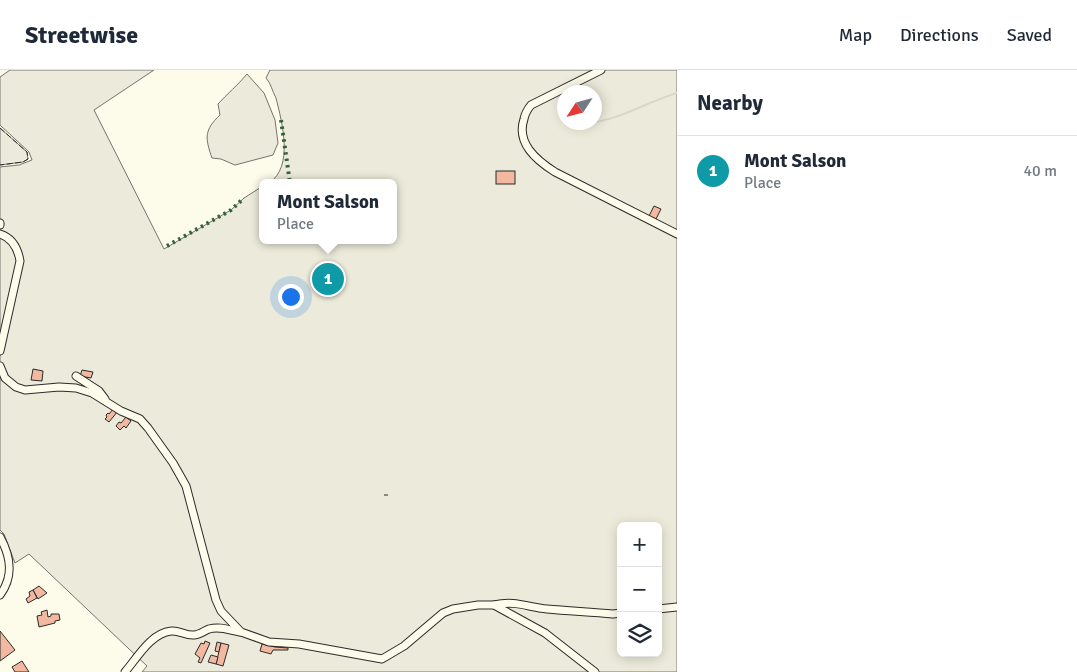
<!DOCTYPE html>
<meta charset="utf-8">
<style>
:root{--surface:#fff;--page:#f6f6f7;--text:#1f2937;--muted:#747a83;--line:#e0e1e3;--accent:#0b8043}
body{margin:0;font-family:Signika,sans-serif;background:var(--page);color:var(--text)}
.controls{position:absolute;right:15px;bottom:15px;display:grid;overflow:hidden;border-radius:8px;box-shadow:0 2px 12px #0003}
.controls button{width:45px;height:45px;display:grid;place-items:center;padding:0;border:0;border-bottom:1px solid var(--line);background:var(--surface);color:var(--text);font:25px sans-serif}
.compass{position:absolute;left:557px;top:15px;width:45px;height:45px;border-radius:50%;background:var(--surface);box-shadow:0 2px 12px #0003;rotate:234deg}
.you{position:absolute;left:290px;top:226px;width:18px;height:18px;margin:-12px;border:4px solid #fff;border-radius:50%;background:#1a73e8;box-shadow:0 0 0 8px #1a73e833}
.badge{display:grid;place-items:center;width:32px;height:32px;border-radius:50%;background:var(--accent);color:#fff;font-size:16px;font-weight:700}
.pin{position:absolute;translate:-50% -50%;border:2px solid #fff;box-shadow:0 1px 5px #0006}
.popup{position:absolute;left:259px;top:109px;width:138px;height:65px;box-sizing:border-box;display:grid;place-content:center;border-radius:8px;background:var(--surface);filter:drop-shadow(0 1px 4px #0005);font-size:16px;white-space:nowrap;color:var(--muted)}
.popup b{font-size:19px;color:var(--text)}
.popup::after{content:'';position:absolute;left:50%;top:100%;margin-left:-10px;border:10px solid transparent;border-top-color:var(--surface)}
.list{margin:0;padding:0;list-style:none}
h2{display:flex;justify-content:space-between;align-items:center;height:65px;margin:0;padding:0 20px;font-size:21px}
h2 small{font-size:16px;font-weight:400;color:var(--muted)}
.list li{display:grid;grid-template-columns:32px 1fr auto;gap:15px;align-items:center;box-sizing:border-box;height:70px;padding:0 20px;border-top:1px solid var(--line)}
.list b{display:block;font-size:19px;white-space:nowrap}
.list p{margin:0;font-size:16px;white-space:nowrap;color:var(--muted)}
.list em{font-size:16px;font-style:normal;color:var(--muted)}
.icon{flex:none;width:28px;height:28px;fill:none;stroke:currentColor;stroke-width:2;stroke-linecap:round;stroke-linejoin:round}
.map{position:relative;flex:none;width:677px;height:602px;overflow:hidden}
header{display:flex;align-items:center;gap:30px;box-sizing:border-box;height:70px;padding:0 25px;background:var(--surface);border-bottom:1px solid var(--line)}
header strong{font-size:24px}
nav{display:flex;gap:28px;margin-inline-start:auto;font-size:18px}
main{display:flex}
aside{flex:1;background:var(--surface)}
.map>svg:first-child{display:block}
.green{fill:#ecebdb;stroke:#74746e;fill-rule:evenodd}
.lines{fill:none;stroke-linecap:round;stroke-linejoin:round}
.stream{stroke:#d8d7c9;stroke-width:2}
.building{fill:#f2b8a0;stroke:#2b2b2b}
.minor-casing{stroke:#2b2b2b;stroke-width:9}
.minor{stroke:#fdfbea;stroke-width:7}
.hedge{stroke:#34623c;stroke-width:4;stroke-dasharray:2.5 4;stroke-linecap:butt}
.fence{stroke:#2b2b2b;stroke-width:1;stroke-dasharray:6 2.5;stroke-linecap:butt}
</style>
<header>
<strong>Streetwise</strong>
<nav><a>Map</a><a>Directions</a><a>Saved</a></nav>
</header>
<main>
<div class="map">
<svg width="677" height="602" viewBox="0 0 677 602">
<rect width="100%" height="100%" fill="#fdfbea"/>
<g class="green">
<path d="M 10,0 L 154,0 L 94,40 L 164,179 L 231,140 L 244,128 L 263,116 L 263,170 L 393,170 L 393,113 L 269,113 C 294,97 282,52 276,28 C 272,21 271,13 266,8 L 270,0 L 677,0 L 677,602 L 142,602 L 147,596 L 29,484 L 15,493 L 4,464 L 0,460 L 0,97 L 19,95 L 32,90 L 29,82 L 0,55 L 0,7 ZM 564,22 L 594,22 L 594,52 L 564,52 ZM 621,456 L 658,456 L 658,583 L 621,583 Z"/>
<path d="M 247,4 L 264,23 L 275,50 L 278,73 L 273,85 L 235,95 L 221,89 L 212,88 C 205,68 204,60 220,45 L 218,34 C 227,24 238,15 247,4 Z"/>
<polygon points="0,58 27,82 28,89 23,92 0,95"/>
</g>
<g class="lines">
<path class="stream" d="M 577,54 C 616,53 641,34 677,23"/>
</g>
<g class="building">
<rect x="496" y="101" width="19" height="13"/>
<polygon points="654,136 661,139 656,149 649,146"/>
<polygon points="33,299 43,301 42,311 31,310"/>
<polygon points="82,300 93,302 91,308 80,306"/>
<polygon points="114,338 118,341 109,352 105,349 107,347 106,345 108,343 109,344"/>
<polygon points="126,347 131,351 126,358 124,356 120,360 116,356 119,352 121,353"/>
<polygon points="39,516 47,523 38,529 33,520"/>
<polygon points="33,520 37,528 28,533 26,529 30,526 29,522"/>
<polygon points="47,540 48,547 51,546 51,544 59,544 60,550 55,551 55,553 39,557 37,546 42,545 41,542"/>
<polygon points="0,561 15,580 0,591"/>
<polygon points="205,571 210,573 201,593 198,592 200,588 195,584 201,573 204,574"/>
<polygon points="217,572 221,573 219,582 215,581"/>
<polygon points="221,573 229,575 223,596 216,594"/>
<polygon points="262,574 275,577 288,578 288,580 273,580 271,584 260,581"/>
<polygon points="211,585 218,587 216,594 208,592"/>
<polygon points="22,591 29,602 15,602 12,597"/>
</g>
<g class="lines">
<defs>
<g id="minor">
<path d="M 601,0 L 531,35 C 527,40 525,43 524,49 C 516,73 536,90 555,102 L 677,164"/>
<polyline points="0,153 0,155"/>
<path d="M 0,164 C 13,168 18,179 20,191 L 0,281"/>
<polyline points="0,296 5,308 16,317 25,320 59,317 76,318 92,323 121,341 140,349 148,358 173,393 186,416 216,530 221,541 241,562 269,572 299,574 382,589 404,576 443,543 453,539 478,535 494,535 545,563 595,602"/>
<polyline points="76,306 99,321 105,329"/>
<path d="M 0,467 C 11,487 14,506 0,525"/>
<path d="M 494,535 C 515,530 527,537 547,539 C 569,541 591,542 613,544 L 621,543"/>
<polyline points="658,539 677,537"/>
<path d="M 125,602 C 137,588 151,563 171,561 C 179,560 186,566 194,565 C 199,565 204,561 209,559 C 220,556 229,560 240,562"/>
</g>
</defs>
<use href="#minor" class="minor-casing"/>
<use href="#minor" class="minor"/>
<g class="hedge">
<polyline points="281,50 290,113"/>
<polyline points="167,176 231,140 244,128"/>
</g>
<g class="fence">
<polyline points="0,58 27,82 28,89 23,92 0,95"/>
<polyline points="384,425 388,425"/>
</g>
</g>
</svg>
<div class="controls">
<button>+</button>
<button>−</button>
<button><svg class="icon" aria-label="layers" viewBox="0 0 24 24"><path d="M12 4l9 5-9 5-9-5zM3 14l9 5 9-5"/></svg></button>
</div>
<svg class="compass" viewBox="-18 -18 36 36"><path d="M0-13l5 13h-10z" fill="#e53935"/><path d="M0 13l5-13h-10z" fill="#747a83"/></svg>
<div class="you"></div>
<div class="pin badge" style="left:328px;top:209px;background:#0f9aa8">1</div>
<div class="popup"><b>Mont Salson</b>Place</div>
</div>
<aside>
<h2>Nearby<small></small></h2>
<ul class="list">
<li><span class="badge" style="background:#0f9aa8">1</span><div><b>Mont Salson</b><p>Place</p></div><em>40 m</em></li>
</ul>
</aside>
</main>
